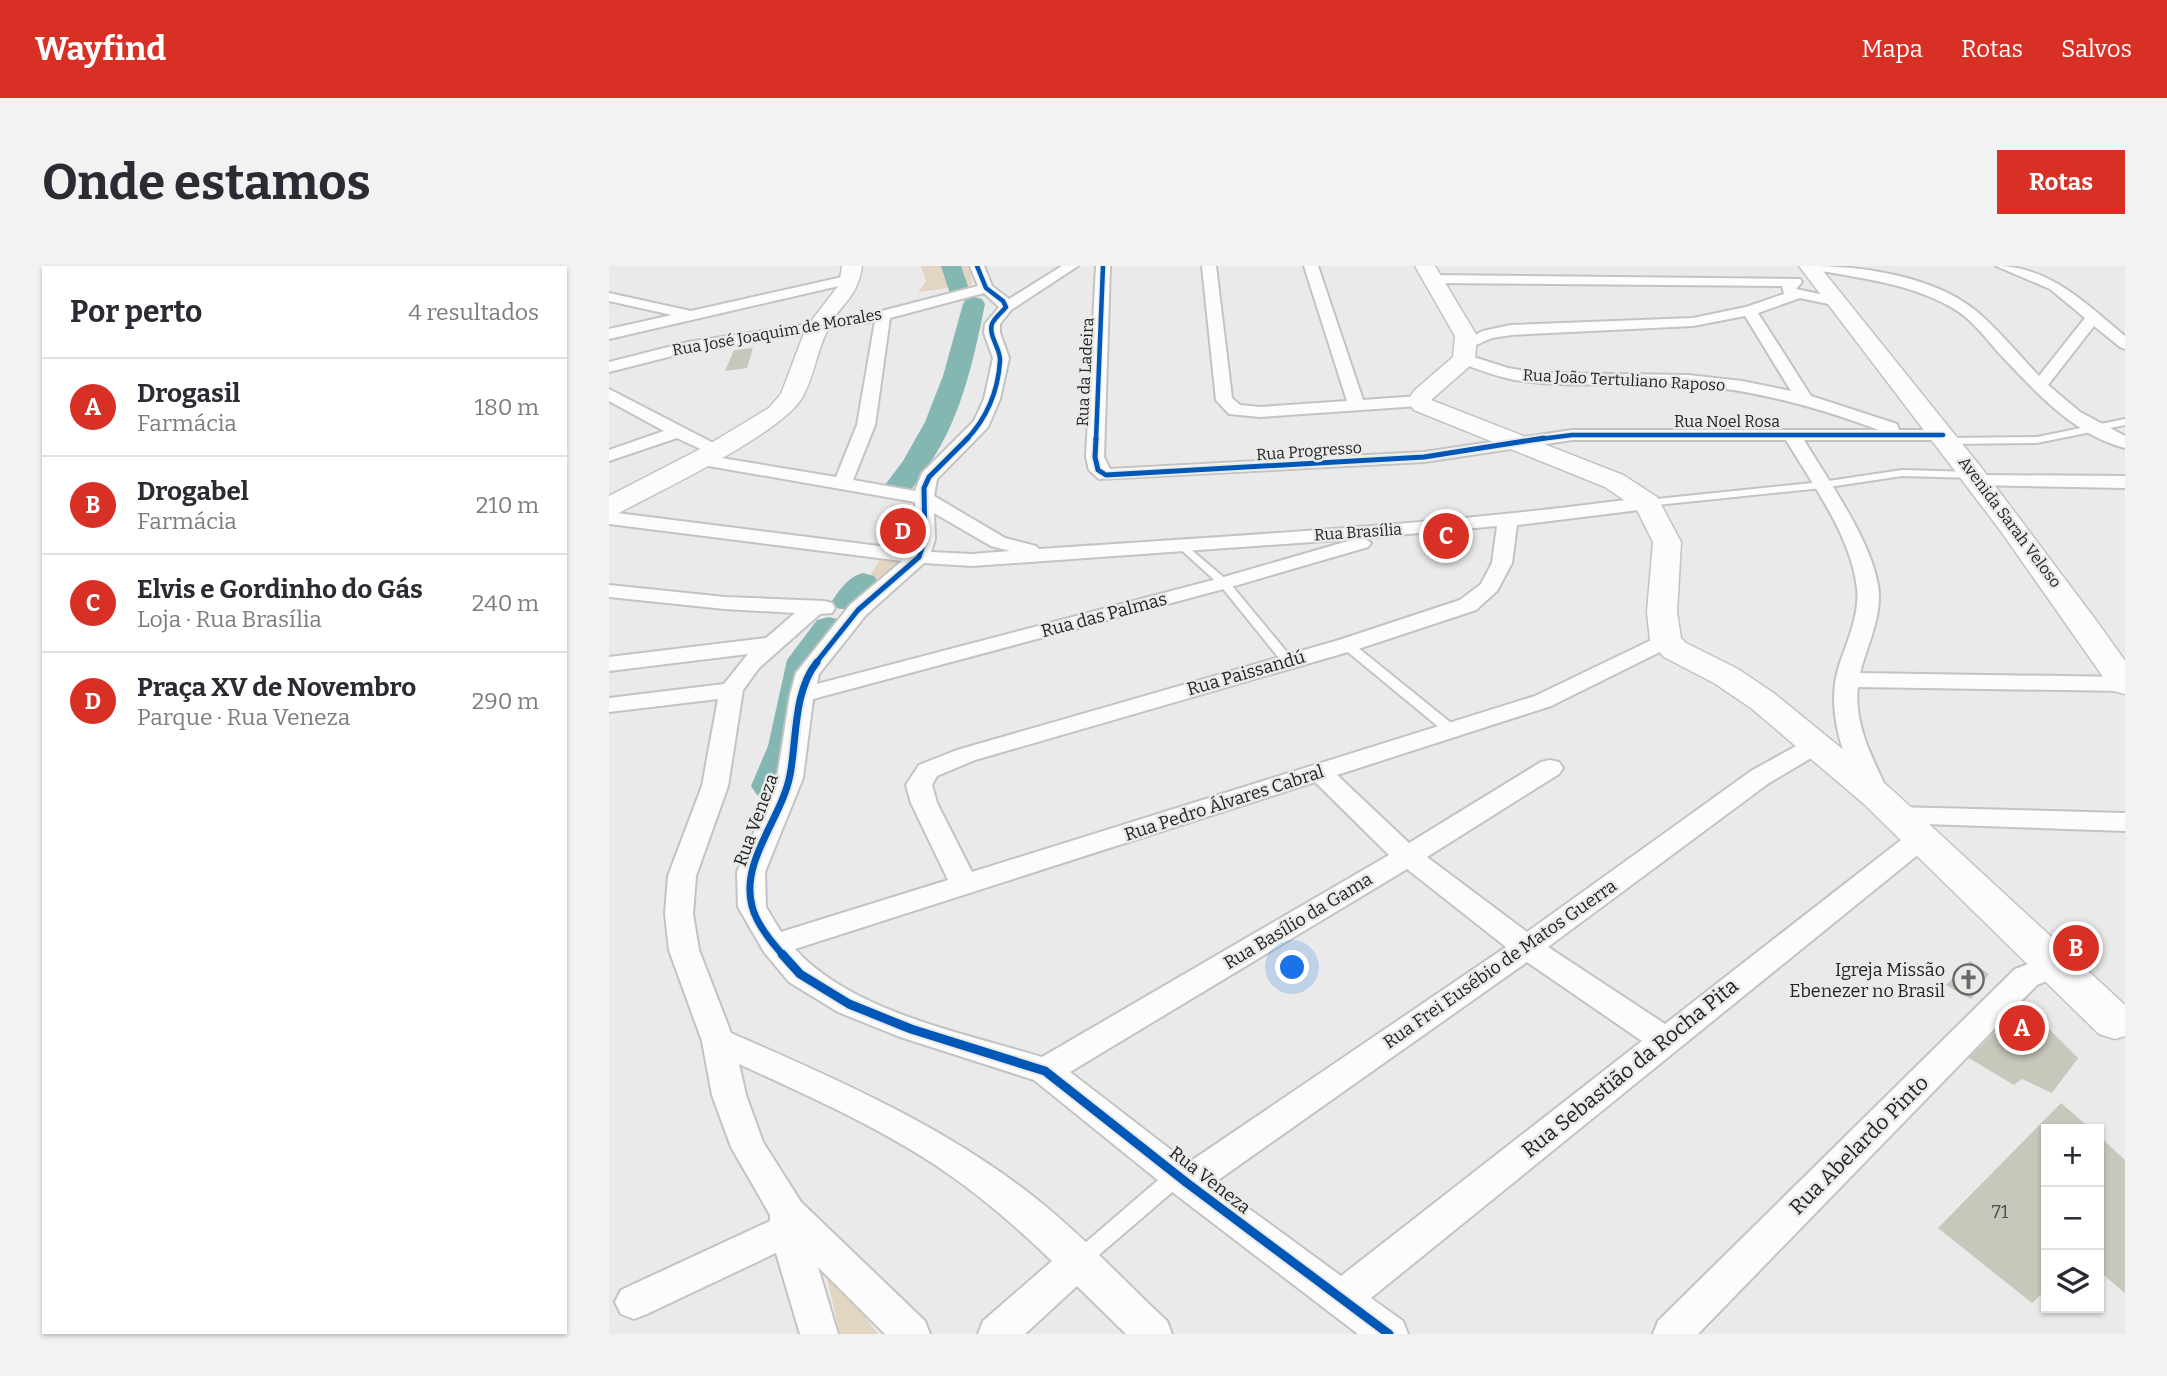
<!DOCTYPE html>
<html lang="pt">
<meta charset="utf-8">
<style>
:root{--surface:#fff;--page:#f2f2f3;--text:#2b2b33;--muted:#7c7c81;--line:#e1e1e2;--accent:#d93025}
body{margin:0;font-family:Bitter,serif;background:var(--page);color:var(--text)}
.controls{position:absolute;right:21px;bottom:21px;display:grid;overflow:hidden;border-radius:0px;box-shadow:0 2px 5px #0004}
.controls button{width:63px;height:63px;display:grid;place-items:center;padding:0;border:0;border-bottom:2px solid var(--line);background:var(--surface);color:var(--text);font:35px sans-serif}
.you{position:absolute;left:684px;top:702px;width:24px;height:24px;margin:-18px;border:5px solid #fff;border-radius:50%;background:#1a73e8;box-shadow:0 0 0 10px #1a73e833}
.badge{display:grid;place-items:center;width:46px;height:46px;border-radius:50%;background:var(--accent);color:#fff;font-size:23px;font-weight:700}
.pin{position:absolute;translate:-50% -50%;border:4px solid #fff;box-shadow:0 2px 7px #0006}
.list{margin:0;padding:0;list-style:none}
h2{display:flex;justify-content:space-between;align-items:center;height:91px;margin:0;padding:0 28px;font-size:30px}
h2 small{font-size:23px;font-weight:400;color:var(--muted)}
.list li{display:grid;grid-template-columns:46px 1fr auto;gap:21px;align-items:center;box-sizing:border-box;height:98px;padding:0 28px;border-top:2px solid var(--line)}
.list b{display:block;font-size:26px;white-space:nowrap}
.list p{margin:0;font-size:23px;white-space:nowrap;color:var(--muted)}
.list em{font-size:23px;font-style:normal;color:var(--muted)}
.icon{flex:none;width:38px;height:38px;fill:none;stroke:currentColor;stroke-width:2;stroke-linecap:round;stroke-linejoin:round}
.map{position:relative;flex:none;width:1516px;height:1068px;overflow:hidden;border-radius:0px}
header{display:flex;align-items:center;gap:42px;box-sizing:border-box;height:98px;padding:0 35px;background:var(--accent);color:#fff}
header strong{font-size:33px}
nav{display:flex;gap:38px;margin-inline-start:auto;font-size:24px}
.intro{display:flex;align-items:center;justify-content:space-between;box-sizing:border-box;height:168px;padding:0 42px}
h1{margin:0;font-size:49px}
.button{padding:18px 32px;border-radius:0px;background:var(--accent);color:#fff;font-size:24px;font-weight:700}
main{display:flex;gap:42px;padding:0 42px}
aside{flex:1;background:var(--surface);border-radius:0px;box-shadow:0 2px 5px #0004}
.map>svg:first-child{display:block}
.green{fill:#e2d6c2}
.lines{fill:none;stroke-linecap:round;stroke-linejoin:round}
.river{fill:#84b6b2;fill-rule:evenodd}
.building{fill:#c7c7bc}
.lane-casing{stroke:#c3c4c2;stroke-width:4}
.street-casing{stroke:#c3c4c2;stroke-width:4}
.secondary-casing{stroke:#c3c4c2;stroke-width:3}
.lane{fill:#fcfcfc;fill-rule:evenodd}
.street{fill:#fcfcfc;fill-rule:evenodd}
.secondary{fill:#fcfcfc;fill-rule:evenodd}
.cycleway-far3-casing{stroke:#e9ebe8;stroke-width:7}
.cycleway-far2-casing{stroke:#e9ebe8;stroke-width:9}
.cycleway-far1-casing{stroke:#e9ebe8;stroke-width:11}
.cycleway-casing{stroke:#e9ebe8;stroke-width:13}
.cycleway-far3{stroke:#0057b8;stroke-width:4.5}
.cycleway-far2{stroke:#0057b8;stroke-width:5}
.cycleway-far1{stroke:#0057b8;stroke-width:7}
.cycleway{stroke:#0057b8;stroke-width:9}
.labels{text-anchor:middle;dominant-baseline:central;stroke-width:5;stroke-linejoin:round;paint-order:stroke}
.far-street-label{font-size:16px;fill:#232423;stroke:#e9ebe8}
.street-label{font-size:18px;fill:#232423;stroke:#e9ebe8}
.poi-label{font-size:18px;fill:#232423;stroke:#e9ebe8;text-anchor:end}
.near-number-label{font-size:18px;fill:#4c4d49}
.near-street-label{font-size:21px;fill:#232423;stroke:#e9ebe8}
</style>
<header>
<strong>Wayfind</strong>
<nav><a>Mapa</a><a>Rotas</a><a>Salvos</a></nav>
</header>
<div class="intro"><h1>Onde estamos</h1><a class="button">Rotas</a></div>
<main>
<aside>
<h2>Por perto<small>4 resultados</small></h2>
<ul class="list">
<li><span class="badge">A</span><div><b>Drogasil</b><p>Farmácia</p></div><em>180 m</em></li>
<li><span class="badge">B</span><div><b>Drogabel</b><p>Farmácia</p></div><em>210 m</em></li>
<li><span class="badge">C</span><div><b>Elvis e Gordinho do Gás</b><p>Loja · Rua Brasília</p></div><em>240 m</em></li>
<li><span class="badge">D</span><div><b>Praça XV de Novembro</b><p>Parque · Rua Veneza</p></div><em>290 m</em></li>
</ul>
</aside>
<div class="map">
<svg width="1516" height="1068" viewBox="0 0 1516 1068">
<rect width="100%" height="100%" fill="#e9eae9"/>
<g class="green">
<polygon points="312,0 361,0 363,19 309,26 317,15"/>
<polygon points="300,238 311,251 305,283 278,312 256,318 280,279 281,239"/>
<polygon points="214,995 269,1068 231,1068"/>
</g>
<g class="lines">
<g class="river">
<polygon points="332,0 352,0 361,26 358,31 342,31"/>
<path d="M 365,31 L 373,33 L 376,38 C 364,97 351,158 314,207 C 310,212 306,221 301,224 C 295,229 287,227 280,225 L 276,219 L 294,195 L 316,156 L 334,110 L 354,38 L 357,33 Z"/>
<path d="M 254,307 L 265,310 L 270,317 C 258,335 251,348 228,342 L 223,335 C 232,322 239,311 254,307 Z"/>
<polygon points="220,351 232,354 237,361 214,394 197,480 176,529 162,532 148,529 142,520 159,480 178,394 208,354"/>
</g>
</g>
<g class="building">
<polygon points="144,82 138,102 116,105 125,84"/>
<polygon points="1361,695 1380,708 1362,733 1337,719"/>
<polygon points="1401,751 1436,759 1469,792 1443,827 1413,813 1405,819 1360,792"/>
<polygon points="1452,837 1482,863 1437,863 1437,1024 1423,1037 1329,962"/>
<polygon points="1490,870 1516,894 1516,1027 1490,1005"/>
</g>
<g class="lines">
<defs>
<g id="lane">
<polygon points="1516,153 1516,159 1428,177 1339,178 1334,175 1339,172 1428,171"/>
<polygon points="1293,204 1365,206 1370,209 1365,212 1293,210 1213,222 1038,240 1033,237 1038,234 1213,216"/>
<polygon points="573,276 619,315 682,391 684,394 682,397 674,397 611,319 569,281 569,277"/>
<polygon points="738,375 742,376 847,461 849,464 847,467 837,467 734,382 732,379 734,376"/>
<polygon points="569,901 576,903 578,909 576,915 476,1001 469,1004 462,1001 459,995 462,989 562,903"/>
</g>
<g id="street">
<path d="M 361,0 L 375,0 L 383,20 L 400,33 L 453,0 L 469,0 L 402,44 L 391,58 L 391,67 L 400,92 L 391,133 L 379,161 L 328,213 L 325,230 L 396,272 L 427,280 L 430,283 C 632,269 837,259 1038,231 L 1048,237 L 1038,243 L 908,259 L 903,297 L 888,325 L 867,344 L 746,384 L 366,494 L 328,510 L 323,519 L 328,537 L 363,606 L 926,430 L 1057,367 L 1065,369 L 1068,374 L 1065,379 L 942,440 L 728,509 L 800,577 L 932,496 L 941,494 L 950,496 L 954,502 L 950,508 L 818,591 L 918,666 L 1142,505 L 1196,475 L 1205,473 L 1214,475 L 1217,480 L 1214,485 L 1160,517 L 939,681 L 1056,758 L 1301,567 L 1311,564 L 1321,567 L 1325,573 L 1321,579 L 762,1032 L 794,1055 L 799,1068 L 749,1068 L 566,928 L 425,814 L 291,771 L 229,746 L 180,716 L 155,686 L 129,641 L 128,606 L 168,512 L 181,429 L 187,407 L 241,339 L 293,295 L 0,258 L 0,246 L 302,284 L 306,273 L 306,236 L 88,198 L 79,193 L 88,188 L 227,211 L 248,159 L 266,55 L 79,86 L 0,106 L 0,96 L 79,76 L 208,57 L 273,45 L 369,20 ZM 375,27 L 390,41 L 376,58 L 375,67 L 384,92 L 375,133 L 365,155 L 313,207 L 306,225 L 244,214 L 266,159 L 281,52 ZM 325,247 L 382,280 L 401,285 L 363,288 L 322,286 L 326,273 ZM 888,260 L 883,297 L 872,318 L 851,334 L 730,374 L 348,484 L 310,499 L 297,519 L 302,537 L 339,614 L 172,666 L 157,641 L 156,606 L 194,512 L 204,433 L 622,321 L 759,281 L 762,277 L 755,272 ZM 746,273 L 608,313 L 208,418 L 210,408 L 257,349 L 315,297 L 363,300 ZM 706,516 L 780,589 L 433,791 C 354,767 243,746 186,683 ZM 798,603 L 897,681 L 579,897 L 461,806 ZM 918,696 L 1033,775 L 732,1010 L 605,917 Z"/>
<path d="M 487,0 L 501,0 L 495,191 L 501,203 L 815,186 L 963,164 L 1270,164 C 1208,141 1144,123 1078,119 C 1020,115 963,123 906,114 C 886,110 868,103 849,96 L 847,93 L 855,88 L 899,102 L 928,107 L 1079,109 L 1133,115 L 1182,125 L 1136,50 L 1084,60 L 902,69 L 883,72 L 858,83 L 850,78 L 874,65 L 902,59 L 1084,52 L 1137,41 L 1175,28 L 1173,20 L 824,17 L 817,13 L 824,9 L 1191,13 L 1193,16 L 1187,23 L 1234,33 L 1236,36 L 1229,40 L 1191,32 L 1149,47 L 1202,130 L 1288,158 L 1290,164 L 1334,164 L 1343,169 L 1334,174 L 1195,174 C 1219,214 1272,288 1270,334 C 1269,359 1257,383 1251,407 L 1516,411 L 1516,425 L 1249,421 C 1244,459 1266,497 1281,530 L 1277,536 L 1268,538 L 1259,536 C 1234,498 1216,443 1230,400 C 1238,375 1251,349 1248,322 C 1242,270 1204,219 1177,174 L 963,174 L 815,196 L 490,213 L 480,204 L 477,191 Z"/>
<polygon points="593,0 607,0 623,132 631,139 651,141 738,135 695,0 709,0 754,134 810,130 818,135 810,140 651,151 620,148 607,134"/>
<path d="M 1201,0 C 1254,0 1323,10 1366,44 C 1389,63 1409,88 1430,110 L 1476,52 L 1441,23 L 1387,0 C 1441,0 1478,39 1516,70 L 1516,83 L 1511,81 L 1485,60 L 1439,119 L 1471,146 L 1516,170 L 1516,182 C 1464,169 1424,123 1389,86 C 1376,71 1364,55 1347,44 C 1305,18 1255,13 1208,4 Z"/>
<polygon points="242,9 247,10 247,16 0,73 0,63 63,49 0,35 0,27 82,45"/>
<polygon points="0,123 112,181 115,185 106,190 68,172 0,195 0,184 55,165 0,135"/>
<polygon points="1370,209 1516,210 1516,222 1363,219 1361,215"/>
<path d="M 0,319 L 116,331 L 215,335 L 223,337 L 226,342 L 223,347 L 211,348 L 150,402 L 134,424 L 119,520 L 87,610 L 84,648 L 90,684 L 122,767 C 229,814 338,861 430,935 C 475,971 515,1015 558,1055 L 563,1068 L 517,1068 L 468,1020 L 416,1068 L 369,1068 L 374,1055 L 443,995 C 401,954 349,911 299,882 C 245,850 187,824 130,798 L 137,829 L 154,876 L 192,936 L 316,1055 L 321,1068 L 276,1068 L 209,1001 L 229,1068 L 191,1068 L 167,987 L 38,1048 L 25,1053 L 12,1048 L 6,1036 L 12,1024 L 161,955 L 161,949 L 122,881 L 103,829 L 93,775 L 60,684 L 56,648 L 59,610 L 93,520 L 109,433 L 0,446 L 0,432 L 115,418 L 139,388 L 0,405 L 0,391 L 157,372 L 186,347 L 116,343 L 0,331 Z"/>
<polygon points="1287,541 1516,547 1516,565 1287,557 1278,555 1274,549 1278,543"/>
<polygon points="1444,689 1455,692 1459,700 1455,708 1428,719 1089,1068 1044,1068 1049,1055 1406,703"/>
</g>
<g id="secondary">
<path d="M 233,0 L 253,0 C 248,35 230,37 218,65 C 208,85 205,110 194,130 C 176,166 50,225 10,247 L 0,249 L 0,230 L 97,180 L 160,142 L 172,128 L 197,62 L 230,19 Z"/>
<polygon points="806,0 826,0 868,70 866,93 863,98 822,134 1014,209 1048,231 1072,276 1068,346 1072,372 1077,377 1129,403 1166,428 1281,522 1516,739 1516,770 1506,773 1490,768 1255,538 1142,442 1105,417 1055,391 1046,381 1041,374 1038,346 1044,276 1027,242 996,221 805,144 798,135 806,124 844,91 846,70"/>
<polygon points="1190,0 1210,0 1371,200 1489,357 1516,395 1516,428 1504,425 1391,264"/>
</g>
</defs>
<use href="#lane" class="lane-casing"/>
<use href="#street" class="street-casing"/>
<use href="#secondary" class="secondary-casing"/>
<use href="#lane" class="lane"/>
<use href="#street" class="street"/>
<use href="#secondary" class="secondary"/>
<defs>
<g id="cycleway-far3">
<path d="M 357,174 C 378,152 389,125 391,95 C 392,83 379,70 383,58 C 385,52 393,46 397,41 L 394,35 L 377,22 L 368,0"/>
<polyline points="487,174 494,0"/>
<polyline points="923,174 963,169 1334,169"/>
</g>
<g id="cycleway-far2">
<polyline points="487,172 486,191 489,204 497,209 815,191 935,172"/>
<polyline points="206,398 249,344 310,291 316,273 315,222 320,211 359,172"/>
</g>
<path id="cycleway-far1" d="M 175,690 C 163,677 147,657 143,640 C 131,595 173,552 181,509 C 188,473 184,426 208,396"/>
<polyline id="cycleway" points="173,688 191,708 240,738 302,763 436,805 578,917 780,1068"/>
</defs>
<use href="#cycleway-far3" class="cycleway-far3-casing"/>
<use href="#cycleway-far2" class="cycleway-far2-casing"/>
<use href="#cycleway-far1" class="cycleway-far1-casing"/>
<use href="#cycleway" class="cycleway-casing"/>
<use href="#cycleway-far3" class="cycleway-far3"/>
<use href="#cycleway-far2" class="cycleway-far2"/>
<use href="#cycleway-far1" class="cycleway-far1"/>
<use href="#cycleway" class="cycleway"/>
</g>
<defs>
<symbol id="church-ring" viewBox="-11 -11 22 22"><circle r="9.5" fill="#e9ebe8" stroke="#686968" stroke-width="1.5"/><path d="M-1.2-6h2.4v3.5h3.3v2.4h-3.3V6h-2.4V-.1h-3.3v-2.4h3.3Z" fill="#686968"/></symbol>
</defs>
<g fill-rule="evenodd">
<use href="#church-ring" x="1342" y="696" width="35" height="35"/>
</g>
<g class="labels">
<g class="far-street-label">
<text transform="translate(168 66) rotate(-10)">Rua José Joaquim de Morales</text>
<text transform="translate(476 106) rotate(-87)">Rua da Ladeira</text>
<text transform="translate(1015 114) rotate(3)">Rua João Tertuliano Raposo</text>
<text x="1118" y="155">Rua Noel Rosa</text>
<text transform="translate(700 185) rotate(-4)">Rua Progresso</text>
<text transform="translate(1401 256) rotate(53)">Avenida Sarah Veloso</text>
<text transform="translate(749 266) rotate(-4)">Rua Brasília</text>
</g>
<g class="street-label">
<text transform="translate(495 349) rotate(-15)">Rua das Palmas</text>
<text transform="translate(637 407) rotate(-16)">Rua Paissandú</text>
<text transform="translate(615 537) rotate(-18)">Rua Pedro Álvares Cabral</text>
<text transform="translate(147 554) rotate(-70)">Rua Veneza</text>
<text transform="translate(689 655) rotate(-31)">Rua Basílio da Gama</text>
<text transform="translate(891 698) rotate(-35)">Rua Frei Eusébio de Matos Guerra</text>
<text transform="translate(601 914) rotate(38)">Rua Veneza</text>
</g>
<g class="poi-label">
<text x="1336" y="704">Igreja Missão<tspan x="1336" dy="21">Ebenezer no Brasil</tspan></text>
</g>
<g class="near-number-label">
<text x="1391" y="946">71</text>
</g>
<g class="near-street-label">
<text transform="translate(1021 802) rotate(-39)">Rua Sebastião da Rocha Pita</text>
<text transform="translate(1250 879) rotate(-45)">Rua Abelardo Pinto</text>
</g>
</g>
</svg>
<div class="controls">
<button>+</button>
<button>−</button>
<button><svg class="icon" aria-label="layers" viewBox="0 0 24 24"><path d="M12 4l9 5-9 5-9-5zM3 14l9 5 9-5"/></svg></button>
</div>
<div class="you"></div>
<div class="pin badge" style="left:1413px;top:762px">A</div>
<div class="pin badge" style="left:1467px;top:682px">B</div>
<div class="pin badge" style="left:837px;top:270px">C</div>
<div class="pin badge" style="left:294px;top:265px">D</div>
</div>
</main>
